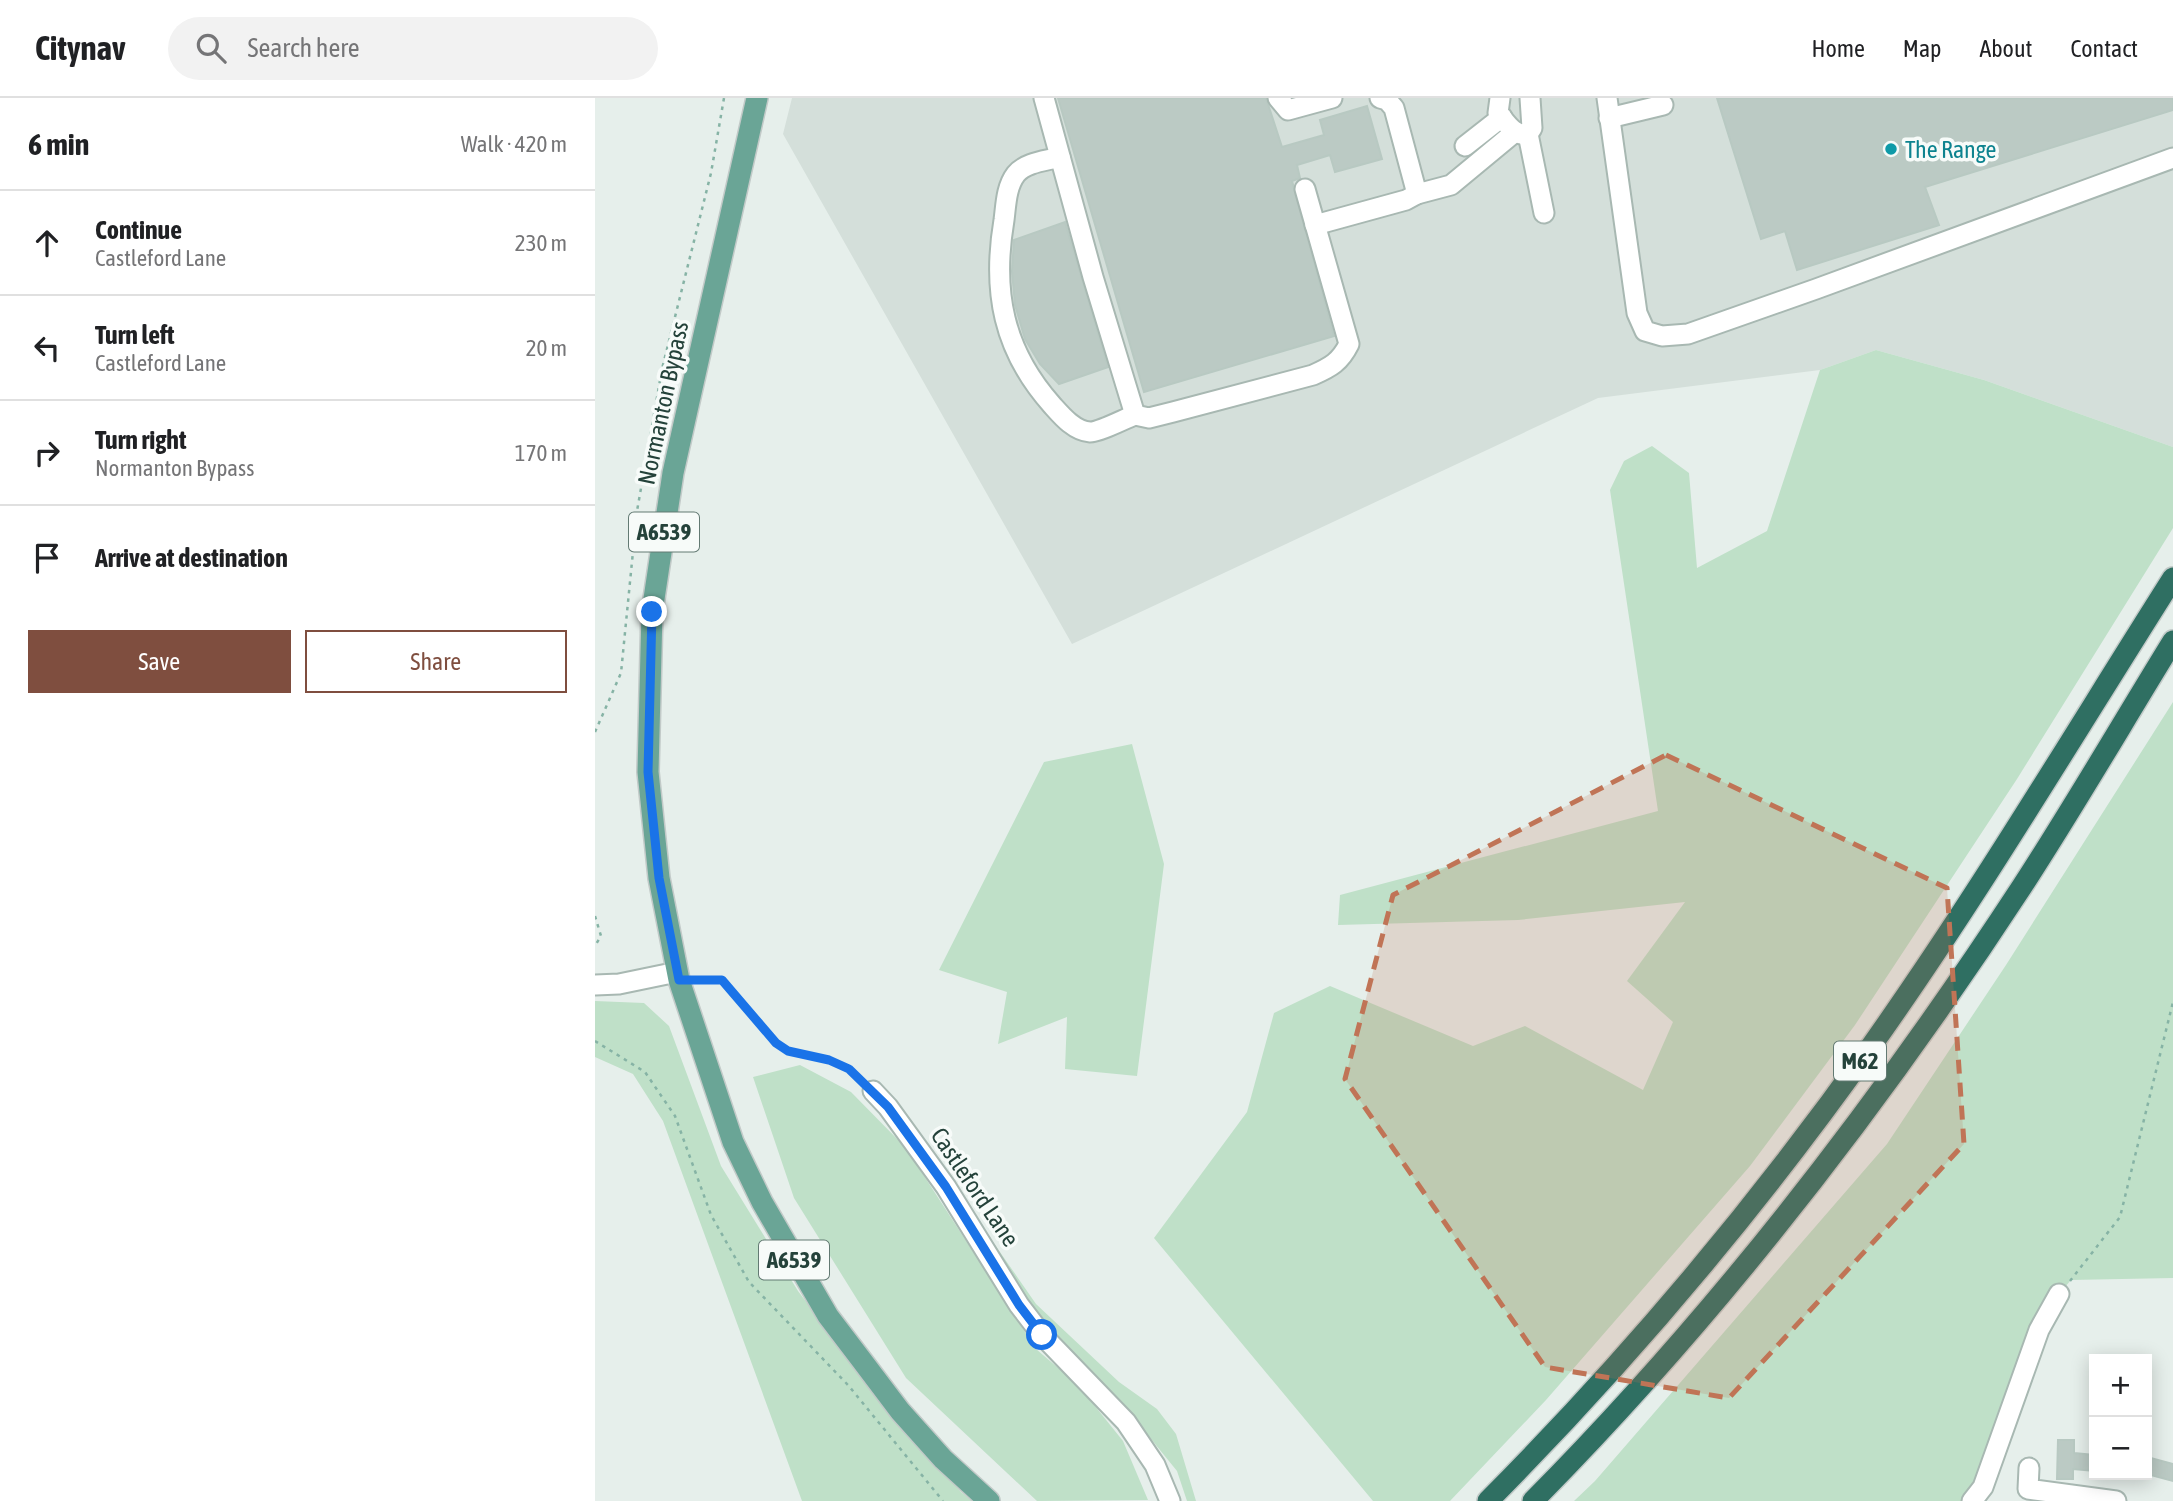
<!DOCTYPE html>
<meta charset="utf-8">
<style>
:root{--surface:#fff;--page:#f2f2f2;--text:#202124;--muted:#757577;--line:#e0e0e0;--accent:#7f4e3f}
body{margin:0;font-family:"Asap Condensed",sans-serif;background:var(--page);color:var(--text)}
.controls{position:absolute;right:21px;bottom:21px;display:grid;overflow:hidden;border-radius:0px;box-shadow:0 4px 18px #0003}
.controls button{width:63px;height:63px;display:grid;place-items:center;padding:0;border:0;border-bottom:2px solid var(--line);background:var(--surface);color:var(--text);font:35px sans-serif}
.stop{position:absolute;width:21px;height:21px;margin:-16px;border:5px solid #1a73e8;border-radius:50%;background:#fff}
.stop.end{background:#1a73e8;border-color:#fff;box-shadow:0 2px 7px #0008}
.list{margin:0;padding:0;list-style:none}
h2{display:flex;justify-content:space-between;align-items:center;height:91px;margin:0;padding:0 28px;font-size:30px}
h2 small{font-size:23px;font-weight:400;color:var(--muted)}
.list li{display:grid;grid-template-columns:46px 1fr auto;gap:21px;align-items:center;box-sizing:border-box;height:105px;padding:0 28px;border-top:2px solid var(--line)}
.list b{display:block;font-size:26px;white-space:nowrap}
.list p{margin:0;font-size:23px;white-space:nowrap;color:var(--muted)}
.list em{font-size:23px;font-style:normal;color:var(--muted)}
.actions{display:flex;gap:14px;padding:21px 28px}
.actions a{flex:1;padding:16px 0;border:2px solid var(--accent);border-radius:0px;text-align:center;font-size:24px;color:var(--accent)}
.actions .main{background:var(--accent);color:#fff}
.icon{flex:none;width:38px;height:38px;fill:none;stroke:currentColor;stroke-width:2;stroke-linecap:round;stroke-linejoin:round}
.map{position:relative;flex:none;width:1578px;height:1403px;overflow:hidden}
header{display:flex;align-items:center;gap:42px;box-sizing:border-box;height:98px;padding:0 35px;background:var(--surface);border-bottom:2px solid var(--line)}
header strong{font-size:33px}
nav{display:flex;gap:38px;margin-inline-start:auto;font-size:24px}
.search{width:490px;height:63px;background:var(--page);display:flex;align-items:center;gap:18px;box-sizing:border-box;padding:0 24px;border-radius:38px;color:var(--muted);font-size:26px}
main{display:flex}
aside{flex:1;background:var(--surface)}
.map>svg:first-child{display:block}
.built{fill:#d4dfda}
.green{fill:#bfe0c8}
.building{fill:#bbcac4;stroke:#b8c9c2;stroke-width:2}
.lines{fill:none;stroke-linecap:round;stroke-linejoin:round}
.minor-casing{stroke:#a8b8b2;stroke-width:23}
.major-casing{stroke:#c2cac8;stroke-width:24}
.highway-casing{stroke:#c2cac8;stroke-width:24}
.path{stroke:#86b3a5;stroke-width:2.5;stroke-dasharray:3.5 5;stroke-linecap:butt}
.minor{stroke:#fff;stroke-width:19}
.major{stroke:#6aa596;stroke-width:21}
.highway{stroke:#2f6f62;stroke-width:21}
.route{stroke:#1a73e8;stroke-width:9}
.marked{fill:#c07456;fill-opacity:0.2;stroke:#c07456;stroke-width:5;stroke-dasharray:14 9;stroke-linejoin:round}
.culture-dot{fill:#0f9aa8;stroke:#f7fbf9;stroke-width:2.5}
.labels{text-anchor:middle;dominant-baseline:central;stroke-width:7;stroke-linejoin:round;paint-order:stroke}
.shield{fill:#f7fbf9;stroke:#637a73;stroke-width:2}
.shield-label{font-size:23px;font-weight:bold;fill:#24423a}
.culture-label{font-size:24px;fill:#0d838f;stroke:#f7fbf9;text-anchor:start}
.street-label{font-size:24px;fill:#24423a;stroke:#f7fbf9}
</style>
<header>
<strong>Citynav</strong>
<div class="search"><svg class="icon" aria-label="search" viewBox="0 0 24 24"><circle cx="10" cy="10" r="6"/><path d="M15 15l6 6"/></svg>Search here</div>
<nav><a>Home</a><a>Map</a><a>About</a><a>Contact</a></nav>
</header>
<main>
<aside>
<h2>6 min<small>Walk · 420 m</small></h2>
<ul class="list">
<li><svg class="icon" aria-label="ahead" viewBox="0 0 24 24"><path d="M12 20V5M6 11l6-6 6 6"/></svg><div><b>Continue</b><p>Castleford Lane</p></div><em>230 m</em></li>
<li><svg class="icon" aria-label="left" viewBox="0 0 24 24"><path d="M17 20v-9H6M10 6l-5 5 5 5"/></svg><div><b>Turn left</b><p>Castleford Lane</p></div><em>20 m</em></li>
<li><svg class="icon" aria-label="right" viewBox="0 0 24 24"><path d="M7 20v-9h11M14 6l5 5-5 5"/></svg><div><b>Turn right</b><p>Normanton Bypass</p></div><em>170 m</em></li>
<li><svg class="icon" aria-label="arrive" viewBox="0 0 24 24"><path d="M6 21V4h12l-3 4 3 4H6"/></svg><div><b>Arrive at destination</b></div></li>
</ul>
<div class="actions"><a class="main">Save</a><a>Share</a></div>
</aside>
<div class="map">
<svg width="1578" height="1403" viewBox="0 0 1578 1403">
<rect width="100%" height="100%" fill="#e6efeb"/>
<polygon class="built" points="197,0 1578,0 1578,349 1389,282 1281,252 1225,272 1003,300 477,546 188,36"/>
<g class="green">
<polygon points="1281,252 1389,282 1578,349 1578,430 1422,681 1260,927 1155,1068 951,1302 855,1403 778,1403 559,1140 652,1014 679,915 735,888 878,948 930,928 1048,992 1078,924 1032,883 1090,804 923,822 743,827 745,797 1063,713 1015,392 1029,363 1057,348 1094,375 1102,470 1172,433 1225,272"/>
<polygon points="1578,604 1578,1180 1476,1182 1464,1196 1375,1403 979,1403 1000,1383 1292,1046 1411,867"/>
<polygon points="537,646 569,766 542,978 470,971 472,919 403,946 412,894 344,872 449,664"/>
<polygon points="0,903 49,905 74,928 126,1068 203,1193 293,1312 366,1394 377,1403 207,1403 68,1023 38,976 0,959"/>
<polygon points="205,967 256,994 311,1050 441,1251 483,1287 528,1343 553,1402 442,1403 311,1280 199,1100 158,979"/>
<polygon points="373,1108 441,1206 524,1284 562,1311 581,1336 601,1403 592,1403 582,1373 539,1320 452,1233 422,1189"/>
</g>
<g class="building">
<polygon points="463,0 671,0 687,49 729,37 725,22 772,8 787,61 740,74 735,57 702,67 705,80 697,83 739,238 549,294"/>
<polygon points="1122,0 1578,0 1578,12 1330,89 1344,127 1202,172 1190,133 1166,141"/>
<polygon points="470,124 513,269 464,286 445,266 430,241 420,207 417,173 419,142"/>
<polygon points="1463,1342 1479,1342 1479,1355 1499,1357 1499,1373 1478,1371 1478,1381 1462,1381"/>
<polygon points="1552,1359 1578,1366 1578,1383 1552,1376"/>
</g>
<g class="lines">
<defs>
<g id="minor">
<path d="M 449,0 L 498,179 L 540,317 L 554,320 L 578,314 L 718,277 C 736,269 745,264 754,246 L 710,91"/>
<polyline points="683,0 693,12 737,0"/>
<path d="M 905,0 L 903,15 C 911,24 919,39 933,36 L 937,30 L 935,0"/>
<polyline points="1012,0 1042,215 1050,233 1067,238 1093,236 1221,191 1578,60"/>
<polyline points="1014,20 1068,7"/>
<polyline points="933,36 949,115"/>
<polyline points="870,48 907,19"/>
<path d="M 465,59 C 451,63 431,64 421,76 C 411,89 411,107 409,122 C 397,193 408,252 457,307 C 466,317 479,333 495,334 C 505,334 529,321 540,317"/>
<polyline points="822,96 856,87 920,34"/>
<polyline points="720,127 811,102 822,96 799,10 792,2 785,0"/>
<polyline points="0,887 24,886 82,874"/>
<polyline points="278,993 293,1009 351,1089 424,1207 447,1237 531,1324 560,1367 575,1403"/>
<polyline points="1434,1370 1433,1391 1521,1403"/>
<polyline points="1377,1403 1388,1389 1444,1232 1464,1196"/>
</g>
<polyline id="major" points="162,0 78,375 57,514 53,674 64,780 84,882 138,1044 167,1104 233,1218 268,1264 305,1313 348,1361 394,1403"/>
<g id="highway">
<path d="M 893,1403 C 1033,1262 1162,1109 1277,947 C 1384,796 1479,636 1578,480"/>
<path d="M 938,1403 C 1122,1217 1285,1006 1428,787 C 1480,707 1528,624 1578,543"/>
</g>
</defs>
<use href="#minor" class="minor-casing"/>
<use href="#major" class="major-casing"/>
<use href="#highway" class="highway-casing"/>
<g class="path">
<polyline points="0,634 26,575 42,413 67,271 116,75 129,0"/>
<polyline points="0,818 6,838 0,848"/>
<polyline points="101,882 127,882 181,945 193,953 235,962 254,971 266,982"/>
<polyline points="0,943 50,974 80,1018 116,1117 154,1184 253,1287 348,1403"/>
<polyline points="1475,1183 1525,1119 1578,904"/>
</g>
<use href="#minor" class="minor"/>
<use href="#major" class="major"/>
<use href="#highway" class="highway"/>
</g>
<g class="lines">
<polyline class="route" points="57,514 53,674 64,780 84,882 127,882 181,945 193,953 234,962 254,971 293,1009 351,1089 424,1207 447,1237"/>
</g>
<path class="marked" d="M 1071,657 L 1352,790 L 1369,1046 L 1134,1300 L 950,1269 L 750,981 L 798,797 Z"/>
<circle class="culture-dot" cx="1296" cy="51" r="7"/>
<g class="labels">
<g class="shield">
<rect x="34" y="414.5" width="70" height="39" rx="5"/>
<rect x="1239" y="943.5" width="52" height="39" rx="5"/>
<rect x="164" y="1142.5" width="70" height="39" rx="5"/>
</g>
<g class="shield-label">
<text x="69" y="434">A6539</text>
<text x="1265" y="963">M62</text>
<text x="199" y="1162">A6539</text>
</g>
<g class="culture-label">
<text x="1310" y="51">The Range</text>
</g>
<g class="street-label">
<text transform="translate(68 305) rotate(-78)">Normanton Bypass</text>
<text transform="translate(380 1089) rotate(56)">Castleford Lane</text>
</g>
</g>
</svg>
<div class="controls">
<button>+</button>
<button>−</button>
</div>
<div class="stop" style="left:447px;top:1237px"></div>
<div class="stop end" style="left:57px;top:514px"></div>
</div>
</main>
